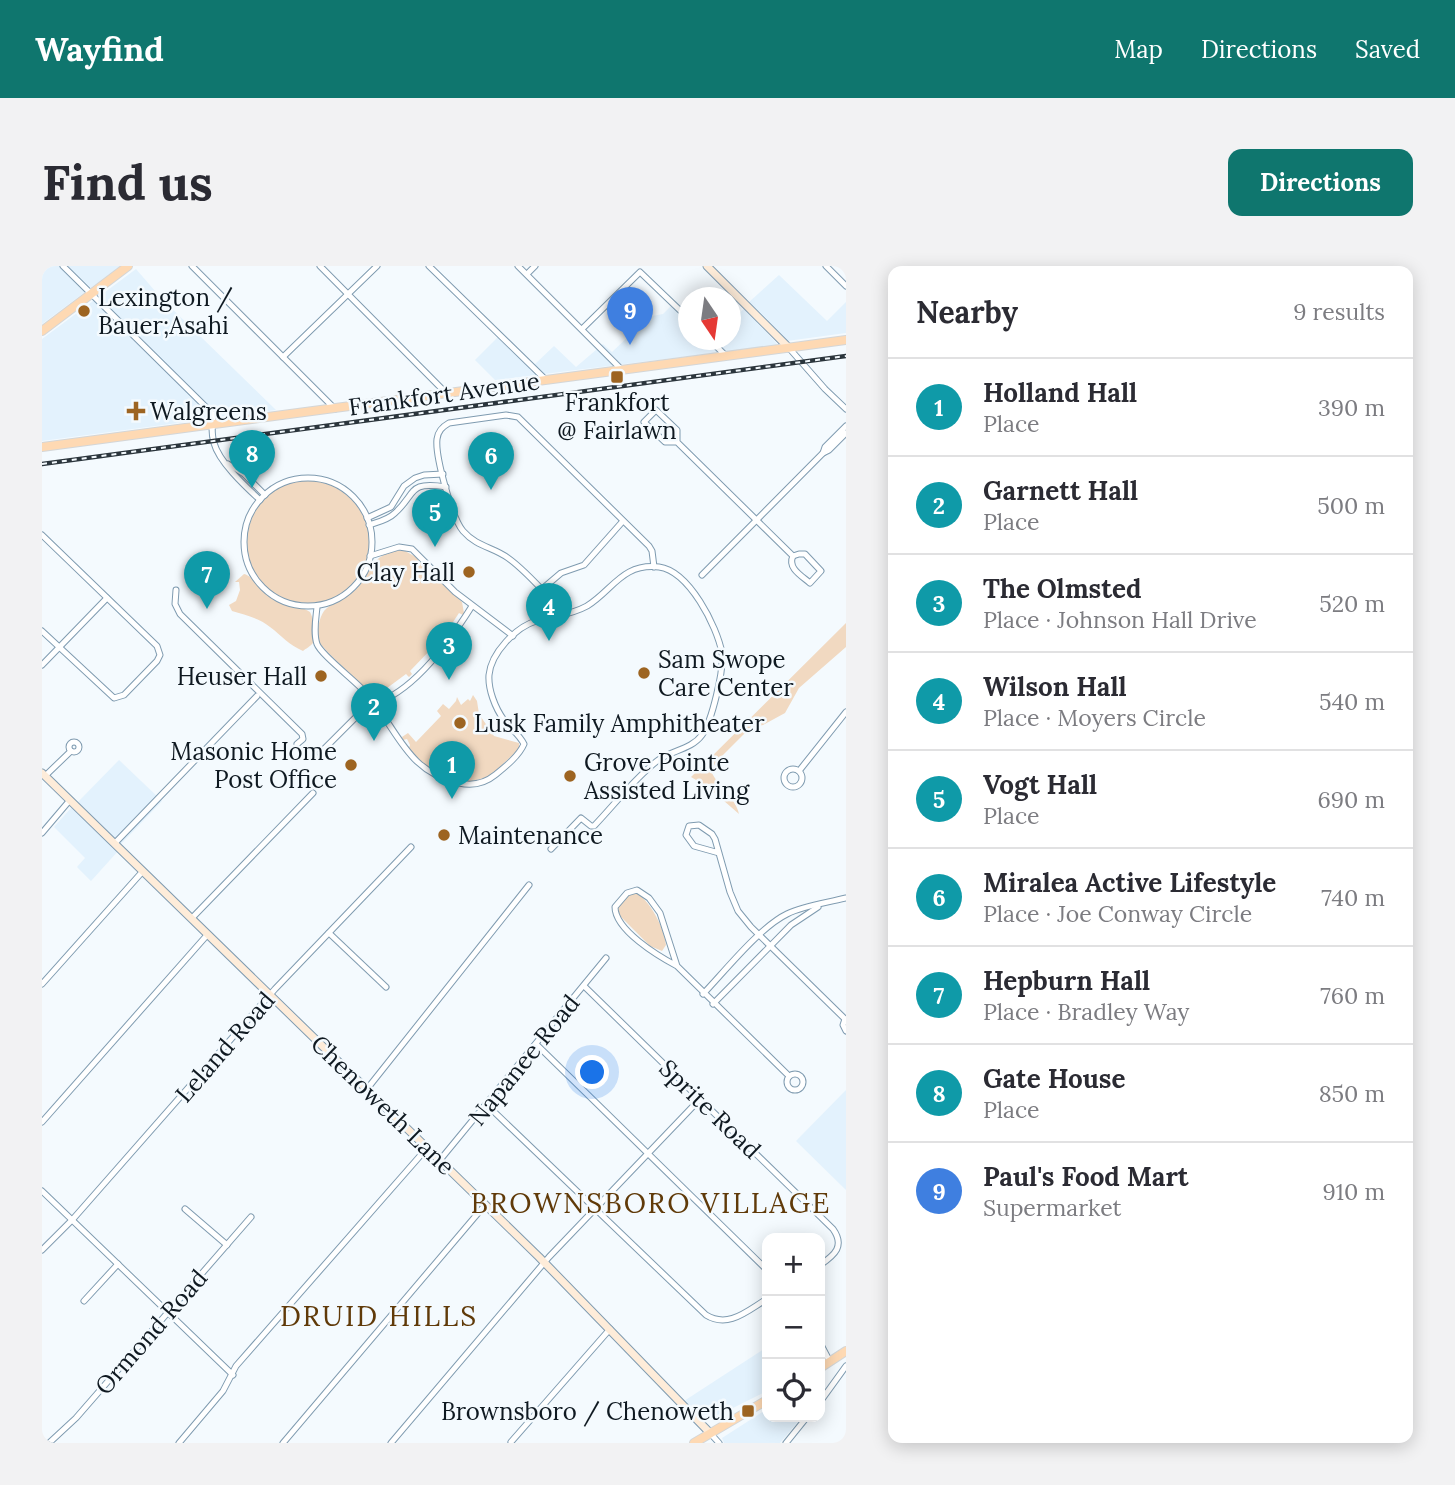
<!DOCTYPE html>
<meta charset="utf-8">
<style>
:root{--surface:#fff;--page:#f2f2f3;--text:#2b2b33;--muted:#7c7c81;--line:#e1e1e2;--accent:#0f766e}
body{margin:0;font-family:Lora,serif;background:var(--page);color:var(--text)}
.controls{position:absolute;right:21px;bottom:21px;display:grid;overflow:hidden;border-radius:14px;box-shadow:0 4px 18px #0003}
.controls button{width:63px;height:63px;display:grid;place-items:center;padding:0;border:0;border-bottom:2px solid var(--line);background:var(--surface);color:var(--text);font:35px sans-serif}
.compass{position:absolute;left:636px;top:21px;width:63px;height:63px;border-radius:50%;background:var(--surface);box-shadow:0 4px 18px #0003;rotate:167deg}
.you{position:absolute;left:551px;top:807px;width:24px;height:24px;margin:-18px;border:5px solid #fff;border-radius:50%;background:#1a73e8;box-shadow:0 0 0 10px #1a73e833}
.badge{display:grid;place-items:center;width:46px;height:46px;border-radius:50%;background:var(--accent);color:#fff;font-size:23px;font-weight:700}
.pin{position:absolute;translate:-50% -58px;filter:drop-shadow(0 2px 4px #0008)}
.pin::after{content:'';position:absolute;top:37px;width:24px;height:21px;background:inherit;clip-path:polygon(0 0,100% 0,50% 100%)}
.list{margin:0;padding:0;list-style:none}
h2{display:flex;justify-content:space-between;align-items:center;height:91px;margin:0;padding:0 28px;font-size:30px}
h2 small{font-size:23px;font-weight:400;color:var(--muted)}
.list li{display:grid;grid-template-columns:46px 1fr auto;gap:21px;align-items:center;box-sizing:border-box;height:98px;padding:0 28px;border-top:2px solid var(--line)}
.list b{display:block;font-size:26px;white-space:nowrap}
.list p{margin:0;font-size:23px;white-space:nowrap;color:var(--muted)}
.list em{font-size:23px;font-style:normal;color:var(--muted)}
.icon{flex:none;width:38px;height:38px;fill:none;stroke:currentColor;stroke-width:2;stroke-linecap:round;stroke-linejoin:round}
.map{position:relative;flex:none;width:804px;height:1177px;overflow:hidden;border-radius:14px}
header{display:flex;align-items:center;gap:42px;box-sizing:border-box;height:98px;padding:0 35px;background:var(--accent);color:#fff}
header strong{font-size:33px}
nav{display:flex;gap:38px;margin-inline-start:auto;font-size:24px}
.intro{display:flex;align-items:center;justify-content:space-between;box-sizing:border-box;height:168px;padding:0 42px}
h1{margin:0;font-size:49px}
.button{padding:18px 32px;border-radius:14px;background:var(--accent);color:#fff;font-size:24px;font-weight:700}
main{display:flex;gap:42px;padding:0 42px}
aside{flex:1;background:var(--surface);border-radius:14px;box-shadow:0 4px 18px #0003}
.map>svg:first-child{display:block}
.built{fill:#e3f2fd}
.green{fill:#f1d9c1}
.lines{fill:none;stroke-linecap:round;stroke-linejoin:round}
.street-casing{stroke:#7f9bb0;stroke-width:7}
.secondary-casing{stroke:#7f9bb0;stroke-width:9}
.primary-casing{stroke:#d4d6d7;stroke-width:10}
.street{stroke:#fff;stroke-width:5}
.secondary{stroke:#feecd9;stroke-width:7}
.primary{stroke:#fed9b3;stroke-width:8}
.rail-casing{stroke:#2b353c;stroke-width:4.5}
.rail{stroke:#f4fafe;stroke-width:2;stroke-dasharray:5;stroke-linecap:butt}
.poi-dot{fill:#9d6421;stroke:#f4fafe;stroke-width:2.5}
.labels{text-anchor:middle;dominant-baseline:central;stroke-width:5;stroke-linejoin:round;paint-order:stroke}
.poi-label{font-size:24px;fill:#0f1921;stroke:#f4fafe;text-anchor:start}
.street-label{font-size:24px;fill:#0f1921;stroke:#f4fafe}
.quarter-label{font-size:28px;letter-spacing:2px;fill:#603a09;stroke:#f4fafe}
</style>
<header>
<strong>Wayfind</strong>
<nav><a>Map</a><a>Directions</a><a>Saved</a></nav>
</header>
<div class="intro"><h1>Find us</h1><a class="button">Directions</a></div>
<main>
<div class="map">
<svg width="804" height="1177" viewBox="0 0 804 1177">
<rect width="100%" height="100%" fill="#f4fafe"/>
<g class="built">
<polygon points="0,0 78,0 0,58"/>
<polygon points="94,3 120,33 234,144 0,175 0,73"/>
<polygon points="737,9 785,55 804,36 804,67 745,75 706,37"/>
<polygon points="634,35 646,48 646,74 688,74 689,54 703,42 736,79 453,114 433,94 459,68 492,99 512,80 534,101 561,78 570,86 589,68 577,56 621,48"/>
<polygon points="77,494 120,535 79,578 36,536"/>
<polygon points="31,540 77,584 49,615 35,601 43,592 12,561"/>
<polygon points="804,824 804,924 754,875"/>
<polygon points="725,1081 725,1125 677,1149 660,1149 642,1135"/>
<polygon points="725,1143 725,1151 760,1151 738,1177 682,1177 680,1172"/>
</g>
<g class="green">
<path d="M 269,214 C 354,226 341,345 260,337 C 182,330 189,213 269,214 Z"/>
<path d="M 354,284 L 363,285 L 374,291 L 420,336 L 422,347 L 421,349 L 417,347 L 403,368 L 406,371 L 398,379 L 395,377 L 368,405 L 370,408 L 367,411 L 364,408 L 337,428 L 339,432 L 335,433 C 328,427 279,381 277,376 C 274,367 277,352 282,345 C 288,337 305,332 313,324 C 333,305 323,294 354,284 Z"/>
<path d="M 202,308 C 211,310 214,320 222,326 C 238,340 255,337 268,346 C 272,353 274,370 271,377 C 269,380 263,383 261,385 C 247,379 240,370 228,361 C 217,352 203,349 190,345 L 187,339 L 194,335 L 198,324 L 197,316 L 193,316 Z"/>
<path d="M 804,357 L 804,381 L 757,422 L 743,447 L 721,459 L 708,462 L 674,496 L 669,505 C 676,521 694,532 697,548 L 666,521 L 649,511 Z"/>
<polygon points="431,429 435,435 437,448 452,470 477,477 477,483 447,511 426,516 394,509 369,487 367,482 368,479 365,473 361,474 360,471 366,467 374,476 399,450 395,445 401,438 407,443 414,435 415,431 419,439 426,433 428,435"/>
<path d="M 592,626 C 608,633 622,662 624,679 L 620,685 L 608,680 L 574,646 C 576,636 582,630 592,626 Z"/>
</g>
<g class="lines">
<defs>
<g id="street">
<path d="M 21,0 L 171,148 C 170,158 169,167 172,177 C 177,196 203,220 218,234"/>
<polyline points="150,0 293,143"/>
<polyline points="278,0 405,128"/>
<polyline points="387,0 504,114"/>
<polyline points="476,0 580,104"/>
<polyline points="784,0 804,20"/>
<polyline points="485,8 493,0"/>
<polyline points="540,63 598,6 646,52"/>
<polyline points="668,74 684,90"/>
<polyline points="747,82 783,123 804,143"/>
<polyline points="241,91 335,0"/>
<polyline points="804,160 783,181 781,187 787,184 804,167"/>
<polyline points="635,176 635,164 614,144 602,156 623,176 635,176 751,290"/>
<polyline points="186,198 202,208 223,229"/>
<circle cx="266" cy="276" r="64"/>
<polyline points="325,252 349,241 362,220 373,212 382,209 401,208"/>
<path d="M 327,259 C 336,256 346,254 353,247 C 375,227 365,215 404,221"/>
<polyline points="0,269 115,380 118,389 115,395 82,429 72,432 0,365"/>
<path d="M 757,288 L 763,288 L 779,305 L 768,317 C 760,310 745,302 751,290 Z"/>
<polyline points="328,290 357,281 370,283 413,326 471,370"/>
<polyline points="660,309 781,187"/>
<polyline points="134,324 133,338 138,348 260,468 261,473 255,478"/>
<polyline points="499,324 519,307 542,299 581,255"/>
<path d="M 275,341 C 274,352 271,367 275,378 C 279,389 314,415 324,427 C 356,463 364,506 417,517 C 431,520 442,518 453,509 C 463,501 477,490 482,478 C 477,468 468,462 462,454 C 453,442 446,423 447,409 C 449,387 474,361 494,355 C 512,350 529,349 545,340 C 571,324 580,297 617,301 C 647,305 675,360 680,387 C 682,404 670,455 660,469 C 649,484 629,484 615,495 C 592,513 572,539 552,560 L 549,560 L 539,552 L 509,583"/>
<path d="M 524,349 C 506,331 486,306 466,292 C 451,281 435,281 421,265 C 410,252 393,190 395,173 C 396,165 400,161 407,157 L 464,149 L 476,151 L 607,280 L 610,285 L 612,301"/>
<polyline points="0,399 65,332"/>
<circle cx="32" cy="481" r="5"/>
<path d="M 278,487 L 326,439 C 369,431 408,375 430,340"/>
<circle cx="751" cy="512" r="9"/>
<polyline points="757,505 804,446"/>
<polyline points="3,510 29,485"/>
<polyline points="0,567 28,534"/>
<polyline points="73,577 215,430"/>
<polyline points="677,587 652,580 644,569 647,560 657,559 670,568 673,573 688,626 696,645 709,661 803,753"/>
<polyline points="150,652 271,527"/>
<polyline points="287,667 344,721"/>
<path d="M 635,700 C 616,690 573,664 573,641 L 585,627 L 595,624 L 607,632 L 618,647 L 635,700 L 747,810"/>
<polyline points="0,718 101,605"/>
<path d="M 542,720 L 791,963 C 803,980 793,989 778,999"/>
<path d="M 661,728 C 683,705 718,661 745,648 C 763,639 785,637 804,632"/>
<polyline points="671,738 749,659 776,641"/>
<polyline points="803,753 801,759 804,765"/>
<polyline points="494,778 725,1004"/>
<circle cx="753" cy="816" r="8"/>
<polyline points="325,823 487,619"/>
<path d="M 445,839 L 664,1049 C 687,1063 706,1044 725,1033"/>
<polyline points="0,856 166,668"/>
<polyline points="398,894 564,692"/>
<polyline points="0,925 191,1109"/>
<polyline points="143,943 185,979"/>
<polyline points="0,984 31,953 233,723 369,581"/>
<polyline points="42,1035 76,998"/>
<polyline points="778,1077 788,1096"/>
<polyline points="778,1136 804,1100"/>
<polyline points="668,1167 677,1177"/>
<polyline points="469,1176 568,1063"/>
<polyline points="7,1177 34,1152 209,951"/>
<polyline points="137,1177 181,1125 194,1100 385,882"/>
<polyline points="241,1177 443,939"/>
<polyline points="349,1177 507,991 658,833"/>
<polyline points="744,1177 765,1151"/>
</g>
<g id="secondary">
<polyline points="665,0 747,82"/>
<polyline points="0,507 497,991 668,1167"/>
</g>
<g id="primary">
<polyline points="0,65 86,0"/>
<polyline points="0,181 804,74"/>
<polyline points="778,1102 804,1085"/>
<polyline points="652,1177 725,1134"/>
</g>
</defs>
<use href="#street" class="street-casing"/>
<use href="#secondary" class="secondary-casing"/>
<use href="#primary" class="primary-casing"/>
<use href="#street" class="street"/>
<use href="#secondary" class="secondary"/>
<use href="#primary" class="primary"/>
<defs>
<polyline id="rail" points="0,198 804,90"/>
</defs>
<use href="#rail" class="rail-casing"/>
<use href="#rail" class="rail"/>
</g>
<g class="poi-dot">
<circle cx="42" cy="45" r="7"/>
<rect x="568" y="104" width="14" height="14" rx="3.5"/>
<path d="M90.5 134.5h7v7h7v7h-7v7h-7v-7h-7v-7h7z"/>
<circle cx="427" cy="306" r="7"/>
<circle cx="602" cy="407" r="7"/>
<circle cx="279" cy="410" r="7"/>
<circle cx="418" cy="457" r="7"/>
<circle cx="309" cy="499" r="7"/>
<circle cx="528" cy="510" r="7"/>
<circle cx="402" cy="569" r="7"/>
<rect x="699" y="1138" width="14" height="14" rx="3.5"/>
</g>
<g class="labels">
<g class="poi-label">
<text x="56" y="31">Lexington /<tspan x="56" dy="28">Bauer;Asahi</tspan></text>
<text x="575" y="136" text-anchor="middle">Frankfort<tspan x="575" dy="28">@ Fairlawn</tspan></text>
<text x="108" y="145">Walgreens</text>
<text x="413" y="306" text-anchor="end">Clay Hall</text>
<text x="616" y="393">Sam Swope<tspan x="616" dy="28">Care Center</tspan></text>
<text x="265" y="410" text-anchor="end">Heuser Hall</text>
<text x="432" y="457">Lusk Family Amphitheater</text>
<text x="295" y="485" text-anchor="end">Masonic Home<tspan x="295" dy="28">Post Office</tspan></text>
<text x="542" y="496">Grove Pointe<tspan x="542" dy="28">Assisted Living</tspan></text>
<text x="416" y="569">Maintenance</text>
<text x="692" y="1145" text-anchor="end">Brownsboro / Chenoweth</text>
</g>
<g class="street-label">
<text transform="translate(402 128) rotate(-8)">Frankfort Avenue</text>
<text transform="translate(183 781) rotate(-49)">Leland Road</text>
<text transform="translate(482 794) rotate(-51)">Napanee Road</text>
<text transform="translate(341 839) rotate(44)">Chenoweth Lane</text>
<text transform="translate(668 843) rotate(44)">Sprite Road</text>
<text transform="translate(109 1066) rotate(-49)">Ormond Road</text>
</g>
<g class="quarter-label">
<text x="609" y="937">BROWNSBORO VILLAGE</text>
<text x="337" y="1050">DRUID HILLS</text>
</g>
</g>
</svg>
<div class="controls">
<button>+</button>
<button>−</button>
<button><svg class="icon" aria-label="locate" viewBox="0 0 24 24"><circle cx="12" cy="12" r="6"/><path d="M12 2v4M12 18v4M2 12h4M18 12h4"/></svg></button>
</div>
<svg class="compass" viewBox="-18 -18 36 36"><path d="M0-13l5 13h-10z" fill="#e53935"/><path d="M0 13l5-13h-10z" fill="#7c7c81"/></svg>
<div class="you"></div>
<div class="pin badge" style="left:410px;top:533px;background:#0f9aa8">1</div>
<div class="pin badge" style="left:332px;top:475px;background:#0f9aa8">2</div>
<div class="pin badge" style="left:407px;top:414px;background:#0f9aa8">3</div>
<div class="pin badge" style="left:507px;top:375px;background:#0f9aa8">4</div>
<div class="pin badge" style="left:393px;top:281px;background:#0f9aa8">5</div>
<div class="pin badge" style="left:449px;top:224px;background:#0f9aa8">6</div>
<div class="pin badge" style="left:165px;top:343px;background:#0f9aa8">7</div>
<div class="pin badge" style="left:210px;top:222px;background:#0f9aa8">8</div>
<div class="pin badge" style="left:588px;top:79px;background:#3f7fe0">9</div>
</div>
<aside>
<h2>Nearby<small>9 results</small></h2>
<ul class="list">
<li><span class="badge" style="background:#0f9aa8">1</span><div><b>Holland Hall</b><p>Place</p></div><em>390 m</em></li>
<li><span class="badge" style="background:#0f9aa8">2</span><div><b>Garnett Hall</b><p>Place</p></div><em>500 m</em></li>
<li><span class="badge" style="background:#0f9aa8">3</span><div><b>The Olmsted</b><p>Place · Johnson Hall Drive</p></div><em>520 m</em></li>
<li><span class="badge" style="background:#0f9aa8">4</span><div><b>Wilson Hall</b><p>Place · Moyers Circle</p></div><em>540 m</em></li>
<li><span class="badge" style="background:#0f9aa8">5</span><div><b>Vogt Hall</b><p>Place</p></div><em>690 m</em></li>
<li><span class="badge" style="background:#0f9aa8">6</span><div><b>Miralea Active Lifestyle</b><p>Place · Joe Conway Circle</p></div><em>740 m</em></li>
<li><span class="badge" style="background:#0f9aa8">7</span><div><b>Hepburn Hall</b><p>Place · Bradley Way</p></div><em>760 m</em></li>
<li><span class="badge" style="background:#0f9aa8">8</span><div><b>Gate House</b><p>Place</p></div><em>850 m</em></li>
<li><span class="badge" style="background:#3f7fe0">9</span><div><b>Paul's Food Mart</b><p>Supermarket</p></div><em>910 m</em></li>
</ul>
</aside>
</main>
